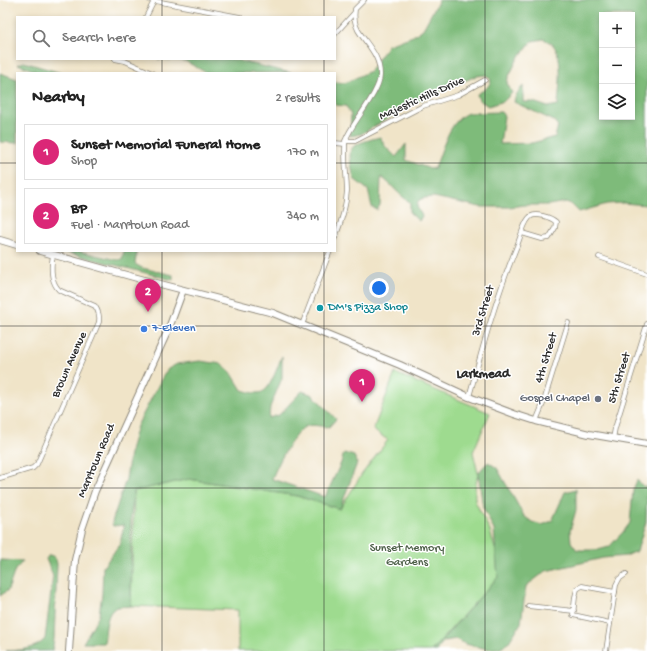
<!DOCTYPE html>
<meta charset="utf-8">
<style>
:root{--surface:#fff;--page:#f6f6f6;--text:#222;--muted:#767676;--line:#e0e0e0;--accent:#db2777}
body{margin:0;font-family:"Gochi Hand",sans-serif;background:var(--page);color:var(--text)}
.controls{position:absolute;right:12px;top:12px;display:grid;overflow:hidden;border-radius:0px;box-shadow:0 2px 6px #0003}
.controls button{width:36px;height:36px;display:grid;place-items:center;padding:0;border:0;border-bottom:1px solid var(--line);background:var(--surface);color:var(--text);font:20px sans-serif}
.you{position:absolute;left:379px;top:288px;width:14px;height:14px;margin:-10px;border:3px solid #fff;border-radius:50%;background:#1a73e8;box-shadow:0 0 0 6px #1a73e833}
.badge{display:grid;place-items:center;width:26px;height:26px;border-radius:50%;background:var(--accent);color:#fff;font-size:13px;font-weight:700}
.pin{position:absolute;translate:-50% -33px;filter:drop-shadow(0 1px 2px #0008)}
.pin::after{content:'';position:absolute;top:21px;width:14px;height:12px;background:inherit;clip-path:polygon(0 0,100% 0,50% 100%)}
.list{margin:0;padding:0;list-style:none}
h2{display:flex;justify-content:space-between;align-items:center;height:52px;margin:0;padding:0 16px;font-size:17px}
h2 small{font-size:13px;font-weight:400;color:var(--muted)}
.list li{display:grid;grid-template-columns:26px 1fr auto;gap:12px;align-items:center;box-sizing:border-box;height:56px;margin:0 8px 8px;padding:0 8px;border:1px solid var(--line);border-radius:0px}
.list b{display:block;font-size:15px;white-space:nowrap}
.list p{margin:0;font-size:13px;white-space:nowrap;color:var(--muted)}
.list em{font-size:13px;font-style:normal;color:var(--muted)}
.icon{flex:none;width:22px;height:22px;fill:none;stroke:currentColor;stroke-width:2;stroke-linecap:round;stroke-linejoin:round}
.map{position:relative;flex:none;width:647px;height:651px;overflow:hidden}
.search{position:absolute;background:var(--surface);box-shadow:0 2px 6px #0003;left:16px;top:16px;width:320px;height:44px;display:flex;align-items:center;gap:10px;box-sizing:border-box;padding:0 14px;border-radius:0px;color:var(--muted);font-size:15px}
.panel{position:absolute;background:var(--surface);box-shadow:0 2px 6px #0003;left:16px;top:72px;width:320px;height:180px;border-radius:0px}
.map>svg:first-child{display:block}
.green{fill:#9edb8f;stroke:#64835d}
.forest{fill:#7ebb7a;stroke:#547352;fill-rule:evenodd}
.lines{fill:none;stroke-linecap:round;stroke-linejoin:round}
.street-casing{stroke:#8e887a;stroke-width:5.5}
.secondary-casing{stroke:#8e887a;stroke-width:8}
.street{stroke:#fff;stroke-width:4}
.secondary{stroke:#fff;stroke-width:6}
.grid{fill:none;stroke:#2b2b2b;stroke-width:1;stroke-opacity:0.55}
.culture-dot{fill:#0f9aa8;stroke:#fff;stroke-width:1.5}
.shop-dot{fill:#3f7fe0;stroke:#fff;stroke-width:1.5}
.worship-dot{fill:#6b7280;stroke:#fff;stroke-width:1.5}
.labels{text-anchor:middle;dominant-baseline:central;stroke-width:3;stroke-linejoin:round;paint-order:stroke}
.street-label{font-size:12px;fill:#2b2b2b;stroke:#fff}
.culture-label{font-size:12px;fill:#0d838f;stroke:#fff;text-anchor:start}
.shop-label{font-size:12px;fill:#366cbe;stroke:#fff;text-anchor:start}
.worship-label{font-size:12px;fill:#5b616d;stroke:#fff;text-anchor:end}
.park-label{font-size:12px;fill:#4e6049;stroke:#fff}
.neighbourhood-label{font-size:13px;font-weight:bold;fill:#2b2b2b;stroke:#fff}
</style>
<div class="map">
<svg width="647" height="651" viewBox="0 0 647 651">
<rect width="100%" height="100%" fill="#fff"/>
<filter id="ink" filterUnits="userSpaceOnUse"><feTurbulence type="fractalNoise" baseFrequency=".025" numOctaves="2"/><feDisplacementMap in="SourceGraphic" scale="8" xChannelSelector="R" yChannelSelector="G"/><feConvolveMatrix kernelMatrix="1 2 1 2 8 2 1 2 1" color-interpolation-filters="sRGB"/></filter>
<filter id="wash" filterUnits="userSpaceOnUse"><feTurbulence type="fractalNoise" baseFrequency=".012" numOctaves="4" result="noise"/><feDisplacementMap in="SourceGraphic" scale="16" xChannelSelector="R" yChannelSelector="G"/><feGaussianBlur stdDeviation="0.9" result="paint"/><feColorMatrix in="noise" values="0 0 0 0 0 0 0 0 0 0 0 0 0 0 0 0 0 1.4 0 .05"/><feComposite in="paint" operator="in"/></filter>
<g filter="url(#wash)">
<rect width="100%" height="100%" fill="#f0e4c8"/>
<polygon class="green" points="395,373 490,413 473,452 478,473 475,489 475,501 490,531 496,552 498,577 431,651 238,651 238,610 131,606 134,491 189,479 297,496 340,509 362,474 388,440 373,430"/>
<g class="forest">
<path d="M 439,0 L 647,0 L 647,205 L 623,203 L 607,204 L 579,212 L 571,204 L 566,202 L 549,205 L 525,205 L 509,207 L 480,207 L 434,197 L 423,198 L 418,201 L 417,207 L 422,216 L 419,221 L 410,213 L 410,202 C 398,195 393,185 381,177 L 380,205 L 377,210 L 372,207 L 368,190 L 354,179 C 347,146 346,146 380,137 L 385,146 L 396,157 L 406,144 L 406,160 L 430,169 L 435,168 C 442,151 449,120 468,113 L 501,112 L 504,116 L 500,144 L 532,143 L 555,137 L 558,126 L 554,121 L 514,102 L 516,95 L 523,86 L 523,102 L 533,102 L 548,107 L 558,105 C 559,88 564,61 554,46 C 552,43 547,41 544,39 L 532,41 L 518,58 L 508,78 L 507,83 L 512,93 L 504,101 L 488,106 L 479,100 L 477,94 C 484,90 489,88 491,80 L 486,75 L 476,76 L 418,101 L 361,134 L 350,136 L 351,115 L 346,106 L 335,105 L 335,82 L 345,83 L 370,71 L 388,45 L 413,36 L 423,29 ZM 602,15 L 632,15 L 632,117 L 602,117 Z"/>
<polygon points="158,59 232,59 291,73 207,73 185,61"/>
<polygon points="24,62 61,73 40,73 18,64"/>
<polygon points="0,73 17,79 17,143 0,142"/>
<polygon points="61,251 78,251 117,260 122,259 124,251 137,251 135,264 142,268 173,275 173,280"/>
<path d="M 282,356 L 282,378 L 270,407 L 269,418 L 279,415 L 302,391 L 313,395 L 336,419 L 329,427 C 323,427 313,424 307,426 C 295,429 276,467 272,479 L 325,497 L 341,463 L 344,453 L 354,456 L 357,463 L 340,509 L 297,496 L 189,479 L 134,491 L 131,516 L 131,606 C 127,607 122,606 118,607 C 105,610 106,632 104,643 L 83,643 L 99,615 L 102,594 L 103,567 L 120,544 L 124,525 L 113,526 L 112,522 L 126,479 L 131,447 L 137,426 L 162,378 L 168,369 L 177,364 L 200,361 L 222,364 L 231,372 L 242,390 C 249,392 258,395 264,391 C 272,385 278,365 282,356 Z"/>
<polygon points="488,462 497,468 524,516 532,522 542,525 552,521 565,492 576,489 576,510 570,531 571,542 577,550 598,550 609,547 623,532 630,523 633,490 637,480 644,487 647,487 646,522 637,551 626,556 603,558 546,571 526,586 521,623 508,643 499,648 488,649 465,644 456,639 444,641 437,649 437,651 432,651 498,577 494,530 483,507 478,473"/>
<path d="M 49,555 C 55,556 56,559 57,564 L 54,640 L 52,651 L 6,651 C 20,650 35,650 45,639 L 53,576 L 46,559 Z"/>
<polygon points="0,560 23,561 15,570 8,590 0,596"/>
</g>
</g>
<g filter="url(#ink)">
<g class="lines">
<defs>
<g id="street">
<polyline points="150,0 240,17"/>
<polyline points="146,17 154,1"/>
<polyline points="335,34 354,13"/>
<polyline points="115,59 125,61 152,73"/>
<polyline points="345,141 355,141 423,106 458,95 485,80"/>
<polyline points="335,143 345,144"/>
<path d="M 335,238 C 341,223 346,208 347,191 C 347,180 343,147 346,139 C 352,123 380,92 380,75 C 380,55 367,45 358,30 C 354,23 354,16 355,9 L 364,0"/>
<polyline points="599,257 647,274"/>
<polyline points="302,325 330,251"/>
<path d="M 469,397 C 483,346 497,294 517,246 C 520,238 524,223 529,218 C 534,211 552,218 556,222 L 555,228 L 549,238 L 542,239 L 522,233"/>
<polyline points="536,421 543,404 568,323"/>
<polyline points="613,439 615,428 647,324"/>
<path d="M 0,478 L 33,468 L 37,464 L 99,322 C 100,316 99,312 95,306 L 59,290 C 50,281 51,266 53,255"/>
<polyline points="528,606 574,611"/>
<polyline points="610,623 573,615 575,597 577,589 582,586 615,592"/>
<polyline points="606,651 616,585 619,579 626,574"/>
</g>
<g id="secondary">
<polyline points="0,240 17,245"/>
<polyline points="40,251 137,278 273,313 400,365 469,397 514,414 536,421 589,434 647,444"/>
<polyline points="69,651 75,560 82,529 95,491 169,328 183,290"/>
</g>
</defs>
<use href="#street" class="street-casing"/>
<use href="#secondary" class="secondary-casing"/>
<use href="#street" class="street"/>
<use href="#secondary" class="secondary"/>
</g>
</g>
<path class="grid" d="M 162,0 L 162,17M 324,0 L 324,17M 485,0 L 485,651M 162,59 L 162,73M 324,59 L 324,73M 0,163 L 17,163M 335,163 L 647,163M 162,251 L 162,651M 324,251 L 324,651M 0,326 L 647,326M 0,488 L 647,488"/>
<circle class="culture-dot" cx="320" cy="308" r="4"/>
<circle class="shop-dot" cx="144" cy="329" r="4"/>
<circle class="worship-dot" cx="598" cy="399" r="4"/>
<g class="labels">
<g class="street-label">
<text transform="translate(422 99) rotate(-24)">Majestic Hills Drive</text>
<text transform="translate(484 311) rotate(-73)">3rd Street</text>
<text transform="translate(547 358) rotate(-73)">4th Street</text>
<text transform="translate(70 365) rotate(-66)">Brown Avenue</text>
<text transform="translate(620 378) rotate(-73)">5th Street</text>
<text transform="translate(97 461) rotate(-67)">Marrtown Road</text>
</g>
<g class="culture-label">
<text x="328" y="308">DM's Pizza Shop</text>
</g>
<g class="shop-label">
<text x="152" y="329">7-Eleven</text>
</g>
<g class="worship-label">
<text x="590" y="399">Gospel Chapel</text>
</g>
<g class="park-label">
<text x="407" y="549">Sunset Memory<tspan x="407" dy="14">Gardens</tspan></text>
</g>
<g class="neighbourhood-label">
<text x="483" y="374">Larkmead</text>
</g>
</g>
</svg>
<div class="controls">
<button>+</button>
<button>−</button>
<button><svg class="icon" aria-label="layers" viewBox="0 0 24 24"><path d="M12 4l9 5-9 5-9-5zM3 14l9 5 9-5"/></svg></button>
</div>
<div class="you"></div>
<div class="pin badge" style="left:362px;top:402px">1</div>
<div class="pin badge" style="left:148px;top:312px">2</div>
<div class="search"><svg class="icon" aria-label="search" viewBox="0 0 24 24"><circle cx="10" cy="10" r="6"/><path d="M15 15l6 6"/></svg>Search here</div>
<section class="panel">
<h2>Nearby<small>2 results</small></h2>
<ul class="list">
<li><span class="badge">1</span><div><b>Sunset Memorial Funeral Home</b><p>Shop</p></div><em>170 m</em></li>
<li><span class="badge">2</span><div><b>BP</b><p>Fuel · Marrtown Road</p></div><em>340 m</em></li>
</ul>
</section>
</div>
